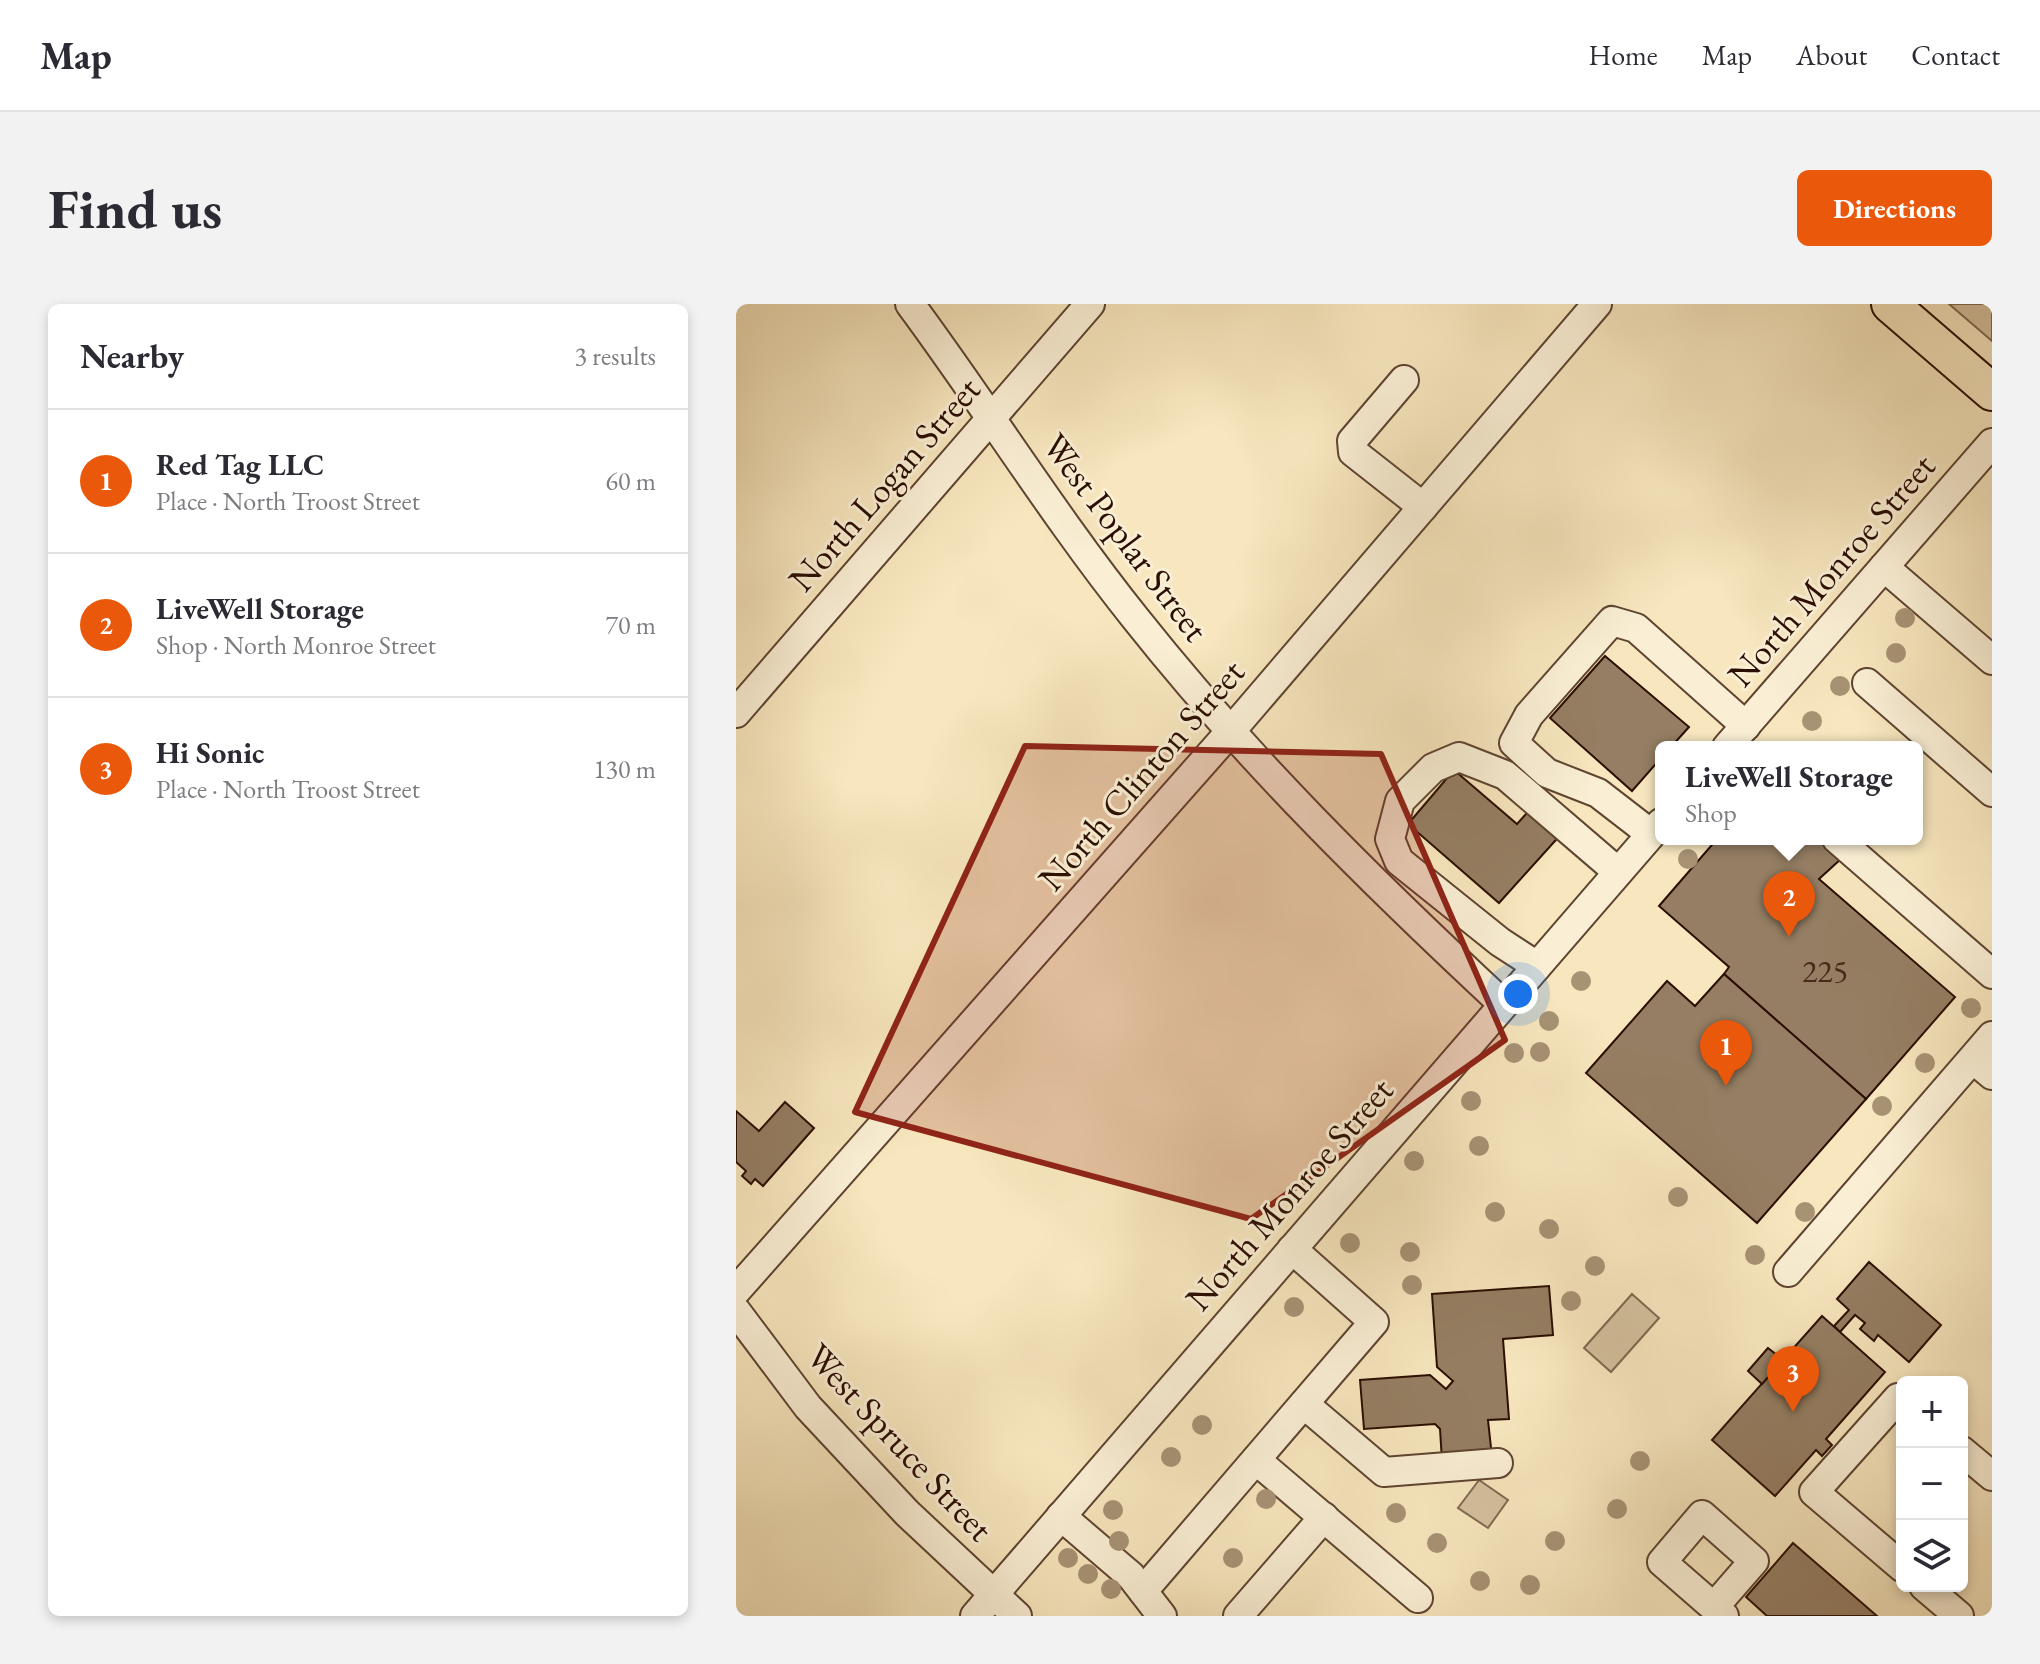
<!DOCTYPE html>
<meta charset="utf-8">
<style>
:root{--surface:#fff;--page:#f2f2f3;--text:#2b2b33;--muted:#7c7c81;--line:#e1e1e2;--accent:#ea580c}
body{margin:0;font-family:"EB Garamond",serif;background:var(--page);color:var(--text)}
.controls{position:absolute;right:24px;bottom:24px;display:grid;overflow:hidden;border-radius:12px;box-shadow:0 4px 12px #0003}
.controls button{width:72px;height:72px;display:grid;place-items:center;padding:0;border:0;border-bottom:2px solid var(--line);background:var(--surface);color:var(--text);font:40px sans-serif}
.you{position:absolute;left:782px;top:690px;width:28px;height:28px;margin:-20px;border:6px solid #fff;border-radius:50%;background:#1a73e8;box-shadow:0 0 0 12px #1a73e833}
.badge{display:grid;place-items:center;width:52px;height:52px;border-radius:50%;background:var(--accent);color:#fff;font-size:26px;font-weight:700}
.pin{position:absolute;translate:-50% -66px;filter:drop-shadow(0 2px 4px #0008)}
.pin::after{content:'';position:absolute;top:42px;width:28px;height:24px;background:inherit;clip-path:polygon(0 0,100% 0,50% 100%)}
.popup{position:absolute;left:919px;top:437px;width:268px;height:104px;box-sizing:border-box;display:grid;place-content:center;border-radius:12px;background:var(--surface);filter:drop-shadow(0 2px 6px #0005);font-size:26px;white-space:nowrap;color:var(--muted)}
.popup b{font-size:30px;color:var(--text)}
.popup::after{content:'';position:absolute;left:50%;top:100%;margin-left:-16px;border:16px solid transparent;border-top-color:var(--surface)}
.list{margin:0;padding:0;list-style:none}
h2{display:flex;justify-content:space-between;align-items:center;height:104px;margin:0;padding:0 32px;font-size:34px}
h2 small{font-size:26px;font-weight:400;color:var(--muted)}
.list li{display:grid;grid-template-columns:52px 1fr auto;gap:24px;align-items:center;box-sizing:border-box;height:144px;padding:0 32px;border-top:2px solid var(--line)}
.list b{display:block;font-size:30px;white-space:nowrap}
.list p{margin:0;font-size:26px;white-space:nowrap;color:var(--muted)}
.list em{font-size:26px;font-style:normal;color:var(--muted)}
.icon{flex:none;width:44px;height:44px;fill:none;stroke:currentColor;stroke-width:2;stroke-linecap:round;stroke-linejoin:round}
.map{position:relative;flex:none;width:1256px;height:1312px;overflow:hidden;border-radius:12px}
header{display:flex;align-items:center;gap:48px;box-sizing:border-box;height:112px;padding:0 40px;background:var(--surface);border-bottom:2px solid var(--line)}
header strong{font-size:38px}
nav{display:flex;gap:44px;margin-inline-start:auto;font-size:28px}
.intro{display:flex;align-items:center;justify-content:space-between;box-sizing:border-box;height:192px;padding:0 48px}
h1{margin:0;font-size:56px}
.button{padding:20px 36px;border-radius:12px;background:var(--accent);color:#fff;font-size:28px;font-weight:700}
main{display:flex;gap:48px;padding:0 48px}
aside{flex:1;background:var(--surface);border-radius:12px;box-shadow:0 4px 12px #0003}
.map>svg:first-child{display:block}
.green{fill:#d4c19e;stroke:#806850;stroke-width:2}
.building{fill:#957e63;stroke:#2b0e01;stroke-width:2}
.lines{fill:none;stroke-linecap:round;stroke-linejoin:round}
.minor-casing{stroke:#5e4430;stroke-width:32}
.major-casing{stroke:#2b0e01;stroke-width:40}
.minor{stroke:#faefd5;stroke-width:28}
.major{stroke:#f7e6be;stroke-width:36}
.tree{fill:#a79274}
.marked{fill:#8f2418;fill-opacity:0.2;stroke:#8f2418;stroke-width:6;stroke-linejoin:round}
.labels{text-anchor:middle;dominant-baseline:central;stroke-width:6;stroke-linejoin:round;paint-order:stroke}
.number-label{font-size:32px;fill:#462a1a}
.street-label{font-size:36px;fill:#2b0e01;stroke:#faefd5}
</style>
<header>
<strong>Map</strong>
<nav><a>Home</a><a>Map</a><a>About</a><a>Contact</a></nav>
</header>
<div class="intro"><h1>Find us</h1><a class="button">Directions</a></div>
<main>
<aside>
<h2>Nearby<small>3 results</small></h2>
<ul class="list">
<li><span class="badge">1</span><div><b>Red Tag LLC</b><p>Place · North Troost Street</p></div><em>60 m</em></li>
<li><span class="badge">2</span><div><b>LiveWell Storage</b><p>Shop · North Monroe Street</p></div><em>70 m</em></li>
<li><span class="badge">3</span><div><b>Hi Sonic</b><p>Place · North Troost Street</p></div><em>130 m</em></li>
</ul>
</aside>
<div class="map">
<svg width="1256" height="1312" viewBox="0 0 1256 1312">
<rect width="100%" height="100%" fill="#f7e6be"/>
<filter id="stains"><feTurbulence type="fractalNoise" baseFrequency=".0025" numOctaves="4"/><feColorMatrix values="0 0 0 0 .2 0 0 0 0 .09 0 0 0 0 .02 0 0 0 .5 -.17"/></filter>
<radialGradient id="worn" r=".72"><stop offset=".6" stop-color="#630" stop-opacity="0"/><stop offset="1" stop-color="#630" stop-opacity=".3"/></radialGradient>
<g class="green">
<polygon points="1213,0 1256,0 1256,37"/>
<polygon points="896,990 923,1014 875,1068 848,1044"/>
<polygon points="743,1176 772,1196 752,1224 722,1204"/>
</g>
<g class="building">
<polygon points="869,352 953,423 935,443 925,443 925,454 896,487 814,414"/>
<polygon points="718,466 781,520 798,501 828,527 763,599 672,520"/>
<polygon points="981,535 1039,535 1050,544 1058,535 1082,535 1107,553 1083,575 1219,693 1130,795 988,670 993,663 923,602"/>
<polygon points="988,670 1130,795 1021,919 850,769 931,677 959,702"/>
<polygon points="49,798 78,824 27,882 19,875 15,880 6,872 10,867 0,858 0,807 23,827"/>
<polygon points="1133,958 1205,1021 1173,1058 1142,1031 1138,1037 1124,1025 1129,1019 1119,1011 1104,1028 1098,1022 1113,1006 1101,995"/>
<polygon points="813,982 817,1031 767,1035 773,1115 752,1116 756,1153 706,1157 704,1125 699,1120 628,1125 624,1076 694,1071 710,1085 717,1077 701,1063 696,990"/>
<polygon points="1086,1012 1149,1068 1090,1135 1096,1141 1086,1152 1080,1146 1039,1192 976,1136"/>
<polygon points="1032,1044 1047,1056 1026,1080 1012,1067"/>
<polygon points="1057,1239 1141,1312 1031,1312 1010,1293"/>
</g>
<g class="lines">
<defs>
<g id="minor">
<path d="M 174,0 C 251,104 319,214 400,315 C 511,455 637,579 767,700"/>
<polyline points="668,76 616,137 617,148 687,203"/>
<polyline points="1148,263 1256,356"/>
<polyline points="1131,379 1256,488"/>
<polyline points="0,409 354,0"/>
<polyline points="991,443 1256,139"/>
<polyline points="915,530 862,489 811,469 778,439 793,411 876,317 900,324 1010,422"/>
<polyline points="1101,535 1256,670"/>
<polyline points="801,662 764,638 663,557 654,535 664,497 697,464 723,453 769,471 882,568"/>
<polyline points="1237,755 1256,771"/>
<polyline points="1052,968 1256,732"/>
<polyline points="0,987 494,428 861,0"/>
<polyline points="0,1007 72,1103 171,1209 281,1312"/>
<polyline points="1166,1097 1162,1094 1078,1188 1166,1263"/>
<polyline points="568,1100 648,1168 762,1159"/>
<polyline points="1226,1147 1256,1172"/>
<polyline points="520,1156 682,1294"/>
<polyline points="325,1212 395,1272 426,1312"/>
<polyline points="1188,1282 1223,1312"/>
<polyline points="407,1287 638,1018 556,945"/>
<polyline points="978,1303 1018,1257 966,1211 926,1258 988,1312"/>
<polyline points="239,1312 925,519"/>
<polyline points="502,1312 588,1213"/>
</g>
<polyline id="major" points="1154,0 1256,88"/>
</defs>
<use href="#minor" class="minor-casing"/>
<use href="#major" class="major-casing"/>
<use href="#minor" class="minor"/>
<use href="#major" class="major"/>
</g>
<g class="tree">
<circle cx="1169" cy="314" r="10"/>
<circle cx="1160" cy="349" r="10"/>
<circle cx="1104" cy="382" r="10"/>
<circle cx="1076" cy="417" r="10"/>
<circle cx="952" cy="555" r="10"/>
<circle cx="845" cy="677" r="10"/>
<circle cx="1235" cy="704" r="10"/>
<circle cx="813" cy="717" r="10"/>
<circle cx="804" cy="748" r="10"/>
<circle cx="778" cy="749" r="10"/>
<circle cx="1189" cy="759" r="10"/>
<circle cx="735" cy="797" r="10"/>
<circle cx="1146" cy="802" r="10"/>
<circle cx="743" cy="842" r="10"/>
<circle cx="678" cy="857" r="10"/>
<circle cx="942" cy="893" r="10"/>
<circle cx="759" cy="908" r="10"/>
<circle cx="1069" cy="908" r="10"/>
<circle cx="813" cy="925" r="10"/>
<circle cx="614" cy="939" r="10"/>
<circle cx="674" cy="948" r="10"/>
<circle cx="1019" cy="951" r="10"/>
<circle cx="859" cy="962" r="10"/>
<circle cx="676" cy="981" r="10"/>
<circle cx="835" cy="997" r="10"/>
<circle cx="558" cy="1003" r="10"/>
<circle cx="466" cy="1121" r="10"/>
<circle cx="435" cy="1153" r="10"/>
<circle cx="904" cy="1157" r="10"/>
<circle cx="530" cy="1195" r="10"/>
<circle cx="881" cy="1205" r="10"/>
<circle cx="377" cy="1206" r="10"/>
<circle cx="660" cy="1209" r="10"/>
<circle cx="383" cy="1237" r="10"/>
<circle cx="819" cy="1237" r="10"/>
<circle cx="701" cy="1239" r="10"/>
<circle cx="332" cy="1254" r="10"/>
<circle cx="497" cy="1254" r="10"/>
<circle cx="352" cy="1270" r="10"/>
<circle cx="744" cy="1277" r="10"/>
<circle cx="794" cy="1281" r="10"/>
<circle cx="375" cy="1285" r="10"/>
</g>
<path class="marked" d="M 289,442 L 645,450 L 769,736 L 515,915 L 119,808 Z"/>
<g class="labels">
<g class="number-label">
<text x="1089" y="667">225</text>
</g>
<g class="street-label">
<text transform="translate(148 180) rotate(-49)">North Logan Street</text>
<text transform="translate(390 233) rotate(53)">West Poplar Street</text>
<text transform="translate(1095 266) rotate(-49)">North Monroe Street</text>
<text transform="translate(405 471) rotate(-49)">North Clinton Street</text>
<text transform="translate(553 890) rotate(-49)">North Monroe Street</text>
<text transform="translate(164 1138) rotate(47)">West Spruce Street</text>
</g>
</g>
<rect width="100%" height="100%" filter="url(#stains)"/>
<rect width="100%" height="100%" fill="url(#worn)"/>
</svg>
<div class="controls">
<button>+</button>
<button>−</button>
<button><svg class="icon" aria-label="layers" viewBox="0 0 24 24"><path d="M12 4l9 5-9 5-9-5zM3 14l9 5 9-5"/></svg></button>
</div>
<div class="you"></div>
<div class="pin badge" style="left:990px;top:782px">1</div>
<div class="pin badge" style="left:1053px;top:633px">2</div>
<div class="popup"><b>LiveWell Storage</b>Shop</div>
<div class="pin badge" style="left:1057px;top:1108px">3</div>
</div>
</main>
